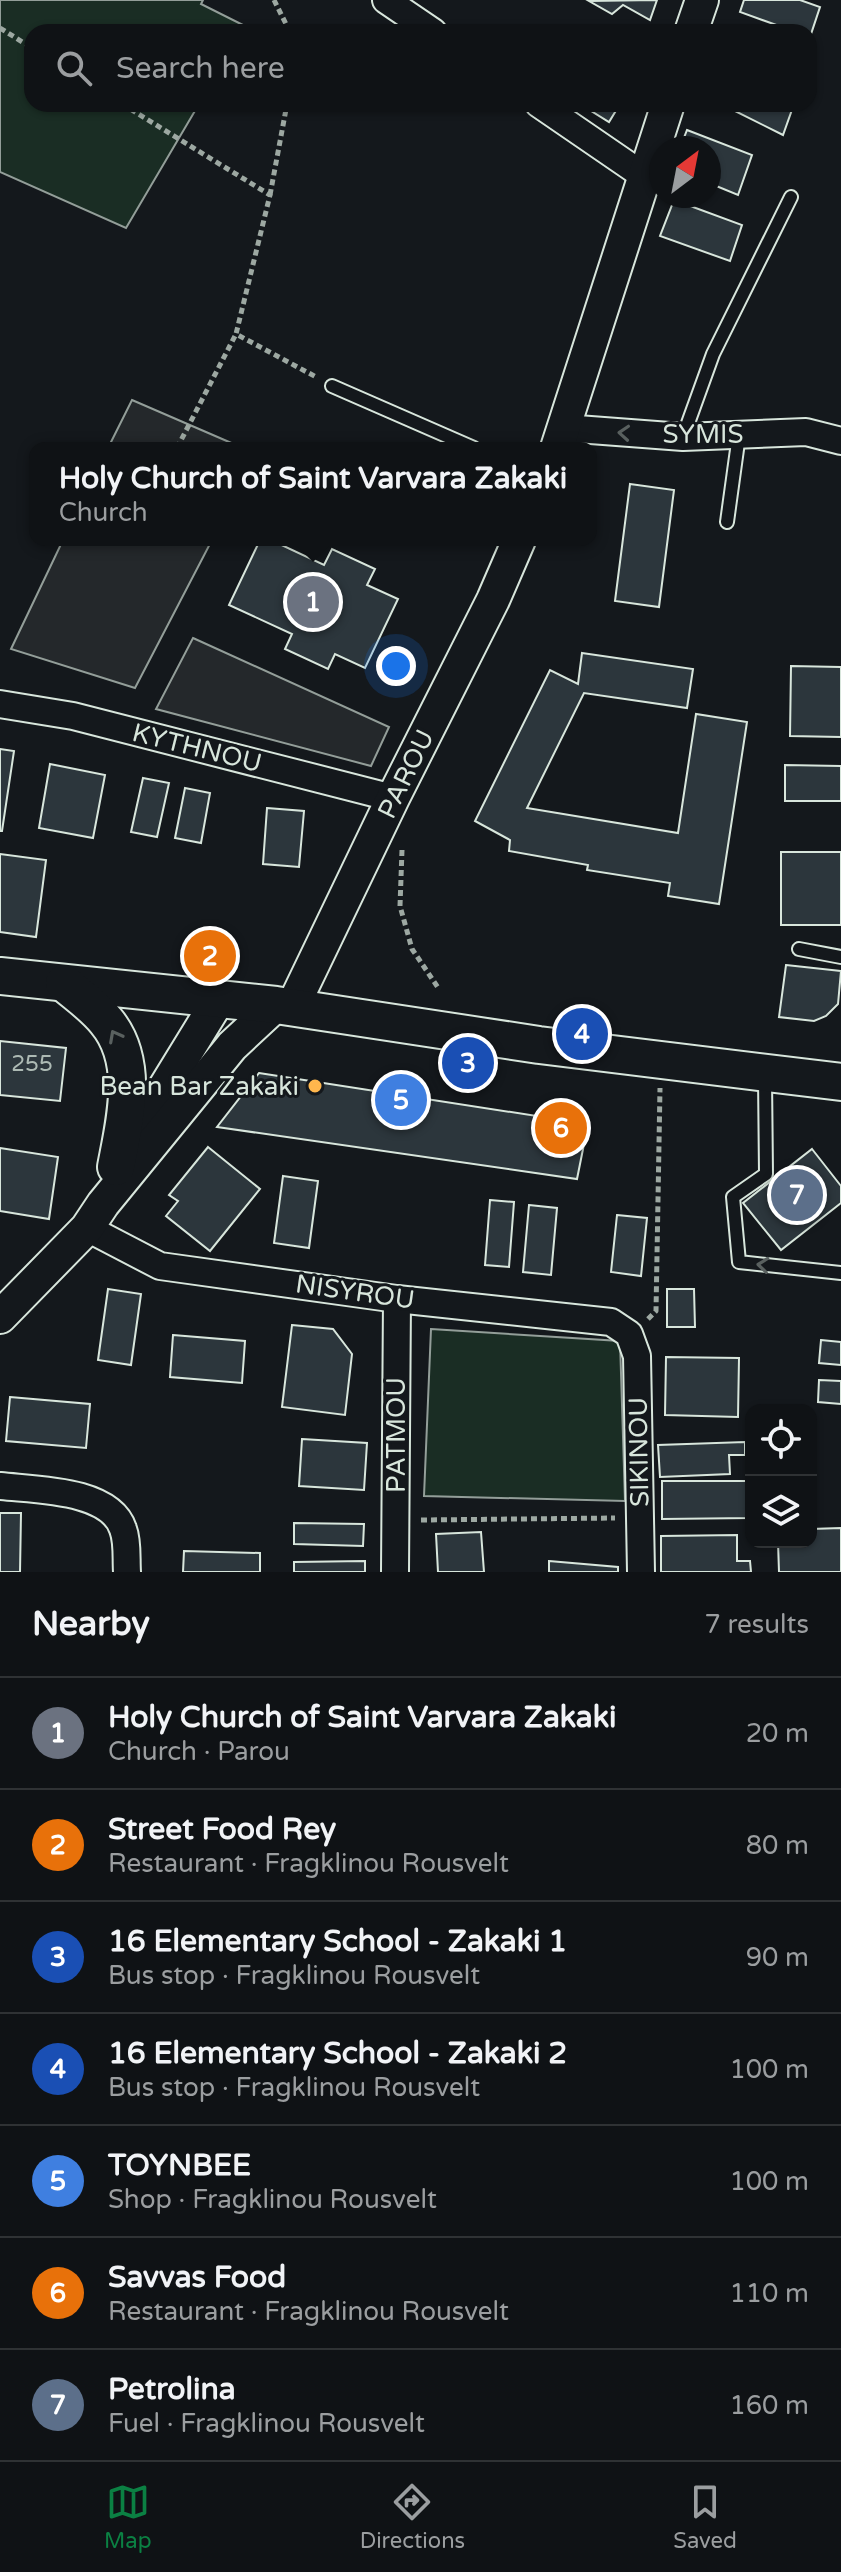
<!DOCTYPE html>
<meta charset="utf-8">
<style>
:root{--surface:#0f1215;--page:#1d2022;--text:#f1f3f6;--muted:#9b9ea0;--line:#2f3234;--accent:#0b8043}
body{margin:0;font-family:"Varela Round",sans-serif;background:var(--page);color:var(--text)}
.controls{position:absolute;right:24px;bottom:24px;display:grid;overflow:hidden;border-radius:16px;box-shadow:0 2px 6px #0004}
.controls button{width:72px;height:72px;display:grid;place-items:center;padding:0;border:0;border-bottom:2px solid var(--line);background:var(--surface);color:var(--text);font:40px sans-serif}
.compass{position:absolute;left:649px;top:136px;width:72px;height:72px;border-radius:50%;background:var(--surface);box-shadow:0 2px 6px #0004;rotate:32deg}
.you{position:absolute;left:396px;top:666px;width:28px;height:28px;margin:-20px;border:6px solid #fff;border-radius:50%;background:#1a73e8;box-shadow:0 0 0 12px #1a73e833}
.badge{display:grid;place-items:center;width:52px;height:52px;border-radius:50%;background:var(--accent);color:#fff;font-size:26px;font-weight:700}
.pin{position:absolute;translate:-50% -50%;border:4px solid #fff;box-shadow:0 2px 8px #0006}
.popup{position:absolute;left:29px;top:442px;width:568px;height:104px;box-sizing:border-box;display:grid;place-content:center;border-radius:16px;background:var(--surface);filter:drop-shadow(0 2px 6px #0005);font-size:26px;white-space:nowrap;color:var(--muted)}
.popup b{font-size:30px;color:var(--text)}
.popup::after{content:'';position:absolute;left:50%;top:100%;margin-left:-16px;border:16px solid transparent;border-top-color:var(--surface)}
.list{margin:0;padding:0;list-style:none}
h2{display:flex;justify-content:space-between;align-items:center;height:104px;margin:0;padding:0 32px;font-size:34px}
h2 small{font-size:26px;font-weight:400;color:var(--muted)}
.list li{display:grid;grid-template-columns:52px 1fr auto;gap:24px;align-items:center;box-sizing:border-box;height:112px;padding:0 32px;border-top:2px solid var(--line)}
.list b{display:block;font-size:30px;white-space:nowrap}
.list p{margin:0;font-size:26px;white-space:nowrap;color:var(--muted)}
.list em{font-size:26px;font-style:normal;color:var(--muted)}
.icon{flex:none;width:44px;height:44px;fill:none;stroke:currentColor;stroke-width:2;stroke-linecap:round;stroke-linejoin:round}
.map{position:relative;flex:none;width:841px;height:1572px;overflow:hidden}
.search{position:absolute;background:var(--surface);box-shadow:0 2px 6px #0004;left:24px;right:24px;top:24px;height:88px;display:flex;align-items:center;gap:20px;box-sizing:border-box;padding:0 28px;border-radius:24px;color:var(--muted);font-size:30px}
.sheet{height:888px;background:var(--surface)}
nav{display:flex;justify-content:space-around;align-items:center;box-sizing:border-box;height:112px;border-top:2px solid var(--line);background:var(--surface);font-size:22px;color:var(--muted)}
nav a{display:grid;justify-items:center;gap:4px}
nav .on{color:var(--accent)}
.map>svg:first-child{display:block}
.green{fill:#1a2d24;stroke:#939e99;stroke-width:2}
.parking{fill:#24282b;stroke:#939e99;stroke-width:2}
.building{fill:#2c363c;stroke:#d8e6dc;stroke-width:2}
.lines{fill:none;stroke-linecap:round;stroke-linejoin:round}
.service-casing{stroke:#d8e6dc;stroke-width:16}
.minor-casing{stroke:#d8e6dc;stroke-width:30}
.tertiary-casing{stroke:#d8e6dc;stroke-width:36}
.secondary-casing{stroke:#d8e6dc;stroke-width:40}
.path{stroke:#9da8a2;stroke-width:5;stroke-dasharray:6 4;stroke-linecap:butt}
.service{stroke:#14181c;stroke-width:12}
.minor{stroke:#14181c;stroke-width:26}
.tertiary{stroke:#14181c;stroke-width:32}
.secondary{stroke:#14181c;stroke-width:36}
.oneway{stroke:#59605f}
.poi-dot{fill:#ffb74d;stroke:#14181c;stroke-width:3}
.labels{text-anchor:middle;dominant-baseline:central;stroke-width:6;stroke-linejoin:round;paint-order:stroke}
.number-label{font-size:22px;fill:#adbab4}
.street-label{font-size:26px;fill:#d8e6dc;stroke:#14181c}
.poi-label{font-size:26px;fill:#d8e6dc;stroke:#14181c;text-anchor:end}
</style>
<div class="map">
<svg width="841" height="1572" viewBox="0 0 841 1572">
<rect width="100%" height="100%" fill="#14181c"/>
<g class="green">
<polygon points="0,0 203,0 201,4 245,26 242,32 32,32 32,104 199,104 126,228 0,172"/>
<polygon points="431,1329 620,1341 625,1501 424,1496"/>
</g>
<g class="parking">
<polygon points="132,400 243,448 108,448"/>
<polygon points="63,540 212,540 135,688 11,649"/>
<polygon points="193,638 389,727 371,766 156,709"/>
</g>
<g class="building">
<polygon points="657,0 650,20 623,5 612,14 589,1"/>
<polygon points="744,0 800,0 820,7 810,37 809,32 796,32 740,12"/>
<polygon points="580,104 620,104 609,122"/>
<polygon points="721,104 794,104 783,135"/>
<polygon points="687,130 752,155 738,195 709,183 709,148 680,148"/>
<polygon points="674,200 742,225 730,261 660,236"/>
<polygon points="630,484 674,490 659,607 615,601"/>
<polygon points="260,540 271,540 324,565 332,549 375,569 367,585 398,599 365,668 335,654 328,669 285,649 292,634 229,605"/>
<polygon points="582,653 693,669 687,708 584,693 527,808 678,833 696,714 747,722 719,904 668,896 670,883 587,870 588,865 509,851 510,840 475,821 550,670 578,684"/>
<polygon points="791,666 841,667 841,737 790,736"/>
<polygon points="0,749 14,751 2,831 0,831"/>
<polygon points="50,764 105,775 93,838 39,828"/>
<polygon points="785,765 841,766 841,801 785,801"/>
<polygon points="143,778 169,783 157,837 131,832"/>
<polygon points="185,788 210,793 201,843 175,838"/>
<polygon points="267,808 304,811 299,867 263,864"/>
<rect x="781" y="852" width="60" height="73"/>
<polygon points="0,854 46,860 36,937 0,932"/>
<polygon points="786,965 841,971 838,1004 826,1016 814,1021 779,1017"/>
<polygon points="0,1041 66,1048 60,1101 0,1095"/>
<polygon points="259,1073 588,1124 577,1179 217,1127"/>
<polygon points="208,1147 260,1189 210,1251 166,1216 178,1201 169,1195"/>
<polygon points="0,1148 58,1157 49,1219 0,1211"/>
<polygon points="812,1149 841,1186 841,1203 781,1250 743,1203"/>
<polygon points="283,1176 318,1181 309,1248 274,1243"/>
<polygon points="490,1200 514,1202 509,1267 485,1265"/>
<polygon points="529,1205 557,1208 551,1275 523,1272"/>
<polygon points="617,1215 647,1218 641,1276 611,1272"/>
<polygon points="108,1289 141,1294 131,1365 98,1360"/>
<polygon points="667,1289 694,1289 695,1327 667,1327"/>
<polygon points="292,1325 333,1329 352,1354 345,1415 282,1407"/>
<polygon points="173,1335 245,1341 242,1383 170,1377"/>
<polygon points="821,1340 841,1342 841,1365 819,1363"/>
<polygon points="666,1357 739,1358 738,1417 665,1415"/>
<polygon points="819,1380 841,1381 841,1404 818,1402"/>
<polygon points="10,1397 90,1404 86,1448 6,1441"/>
<polygon points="302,1439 367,1443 364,1490 299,1486"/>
<polygon points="745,1442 745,1455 729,1455 730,1474 660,1477 658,1445"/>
<polygon points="662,1481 747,1481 751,1518 662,1519"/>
<polygon points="0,1513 21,1513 20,1572 0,1572"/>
<polygon points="294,1523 364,1524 363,1546 294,1544"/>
<polygon points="841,1528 841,1572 779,1572 778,1542 811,1542 811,1529"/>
<polygon points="481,1532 484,1572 438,1572 436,1534"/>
<polygon points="737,1535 737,1561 750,1561 751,1572 661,1572 661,1536"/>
<polygon points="184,1551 260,1553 260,1572 183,1572"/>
<polygon points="365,1561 365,1572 294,1572 294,1562"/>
<polygon points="549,1561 618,1567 618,1572 549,1572"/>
</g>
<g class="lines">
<defs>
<g id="service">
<polyline points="332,386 474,448"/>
<polyline points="683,437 713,354 791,197"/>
<polyline points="727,522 739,435"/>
<polyline points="799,949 841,957"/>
<polyline points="765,1078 766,1174 733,1197 739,1262 841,1273"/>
</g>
<g id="minor">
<polyline points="386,0 433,32"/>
<polyline points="539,104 644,176"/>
<polyline points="564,428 683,437 806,432 841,441"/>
<polyline points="0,704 73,716 393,798"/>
<polyline points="87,1228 160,1266 397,1299 611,1322 629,1334 637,1356 641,1572"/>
<path d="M 0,1486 C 34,1490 110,1489 123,1529 C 128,1542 126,1558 127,1572"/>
<polyline points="395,1572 397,1299"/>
</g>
<g id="tertiary">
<polyline points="691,32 702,0"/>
<polyline points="557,448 668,104"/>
<polyline points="292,1008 393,798 493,600 519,540"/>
<polyline points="122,1157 219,999"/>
<polyline points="0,1317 87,1228 103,1204 232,1046 276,1005"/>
</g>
<g id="secondary">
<polyline points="0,976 276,1005 539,1045 841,1082"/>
<path d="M 64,983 C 78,995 94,1006 106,1021 C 140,1061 125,1120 116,1167"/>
</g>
</defs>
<use href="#service" class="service-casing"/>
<use href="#minor" class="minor-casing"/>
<use href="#tertiary" class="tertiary-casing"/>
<use href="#secondary" class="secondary-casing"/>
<g class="path">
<polyline points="274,0 290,32"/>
<polyline points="0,28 32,48"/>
<polyline points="122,104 270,195 236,334 318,378"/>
<polyline points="270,195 287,104"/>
<polyline points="177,448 236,334"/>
<polyline points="402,850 400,906 412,949 439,989"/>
<polyline points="648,1319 656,1311 660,1088"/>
<polyline points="421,1520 615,1518"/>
</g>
<use href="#service" class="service"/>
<use href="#minor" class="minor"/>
<use href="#tertiary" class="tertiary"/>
<use href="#secondary" class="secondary"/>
</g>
<defs><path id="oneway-chevron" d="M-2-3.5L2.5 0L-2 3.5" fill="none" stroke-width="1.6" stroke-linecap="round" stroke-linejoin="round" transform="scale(2)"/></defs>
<g class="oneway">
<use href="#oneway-chevron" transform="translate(624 433) rotate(-176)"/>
<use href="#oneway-chevron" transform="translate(115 1036) rotate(-118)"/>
<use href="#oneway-chevron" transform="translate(763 1265) rotate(-174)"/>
</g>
<circle class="poi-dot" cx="315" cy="1086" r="8"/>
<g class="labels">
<g class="number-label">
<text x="32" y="1064">255</text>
</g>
<g class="street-label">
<text x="703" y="434">SYMIS</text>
<text transform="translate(197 748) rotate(14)">KYTHNOU</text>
<text transform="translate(406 774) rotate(-64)">PAROU</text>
<text transform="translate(355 1292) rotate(8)">NISYROU</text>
<text transform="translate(396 1435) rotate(-90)">PATMOU</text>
<text transform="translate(639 1452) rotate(-91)">SIKINOU</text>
</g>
<g class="poi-label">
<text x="299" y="1086">Bean Bar Zakaki</text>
</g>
</g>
</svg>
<div class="controls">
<button><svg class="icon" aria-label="locate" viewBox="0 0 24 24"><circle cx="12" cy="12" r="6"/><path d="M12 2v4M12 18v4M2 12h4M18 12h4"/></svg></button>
<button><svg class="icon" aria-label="layers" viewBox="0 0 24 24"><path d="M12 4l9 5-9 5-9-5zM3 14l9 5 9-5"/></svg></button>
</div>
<svg class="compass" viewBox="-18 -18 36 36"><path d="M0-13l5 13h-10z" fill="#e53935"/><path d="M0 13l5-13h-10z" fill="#9b9ea0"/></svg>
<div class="you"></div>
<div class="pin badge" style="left:313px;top:602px;background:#6b7280">1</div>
<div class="popup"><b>Holy Church of Saint Varvara Zakaki</b>Church</div>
<div class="pin badge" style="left:210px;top:956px;background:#e8710a">2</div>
<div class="pin badge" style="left:468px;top:1063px;background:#1a4fb4">3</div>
<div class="pin badge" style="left:582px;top:1034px;background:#1a4fb4">4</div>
<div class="pin badge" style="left:401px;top:1100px;background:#3f7fe0">5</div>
<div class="pin badge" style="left:561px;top:1128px;background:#e8710a">6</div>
<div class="pin badge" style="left:797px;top:1195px;background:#5c6f8a">7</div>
<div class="search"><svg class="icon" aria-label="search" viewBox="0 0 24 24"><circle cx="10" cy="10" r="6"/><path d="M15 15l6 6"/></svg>Search here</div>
</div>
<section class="sheet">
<h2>Nearby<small>7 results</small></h2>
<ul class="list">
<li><span class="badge" style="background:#6b7280">1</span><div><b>Holy Church of Saint Varvara Zakaki</b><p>Church · Parou</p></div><em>20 m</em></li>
<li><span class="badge" style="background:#e8710a">2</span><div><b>Street Food Rey</b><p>Restaurant · Fragklinou Rousvelt</p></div><em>80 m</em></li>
<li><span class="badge" style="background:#1a4fb4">3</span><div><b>16 Elementary School - Zakaki 1</b><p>Bus stop · Fragklinou Rousvelt</p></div><em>90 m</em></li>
<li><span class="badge" style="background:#1a4fb4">4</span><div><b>16 Elementary School - Zakaki 2</b><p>Bus stop · Fragklinou Rousvelt</p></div><em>100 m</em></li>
<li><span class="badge" style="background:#3f7fe0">5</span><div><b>TOYNBEE</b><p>Shop · Fragklinou Rousvelt</p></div><em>100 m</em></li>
<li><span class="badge" style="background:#e8710a">6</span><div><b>Savvas Food</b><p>Restaurant · Fragklinou Rousvelt</p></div><em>110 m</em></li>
<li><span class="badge" style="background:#5c6f8a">7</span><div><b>Petrolina</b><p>Fuel · Fragklinou Rousvelt</p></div><em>160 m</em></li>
</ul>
</section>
<nav>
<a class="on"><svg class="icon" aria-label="map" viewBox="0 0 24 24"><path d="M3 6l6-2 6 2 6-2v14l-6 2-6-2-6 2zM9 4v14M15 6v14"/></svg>Map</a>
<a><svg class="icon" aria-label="directions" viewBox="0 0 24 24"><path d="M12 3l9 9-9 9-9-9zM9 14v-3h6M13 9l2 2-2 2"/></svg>Directions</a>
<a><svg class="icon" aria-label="saved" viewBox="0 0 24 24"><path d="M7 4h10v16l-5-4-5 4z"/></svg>Saved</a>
</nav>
